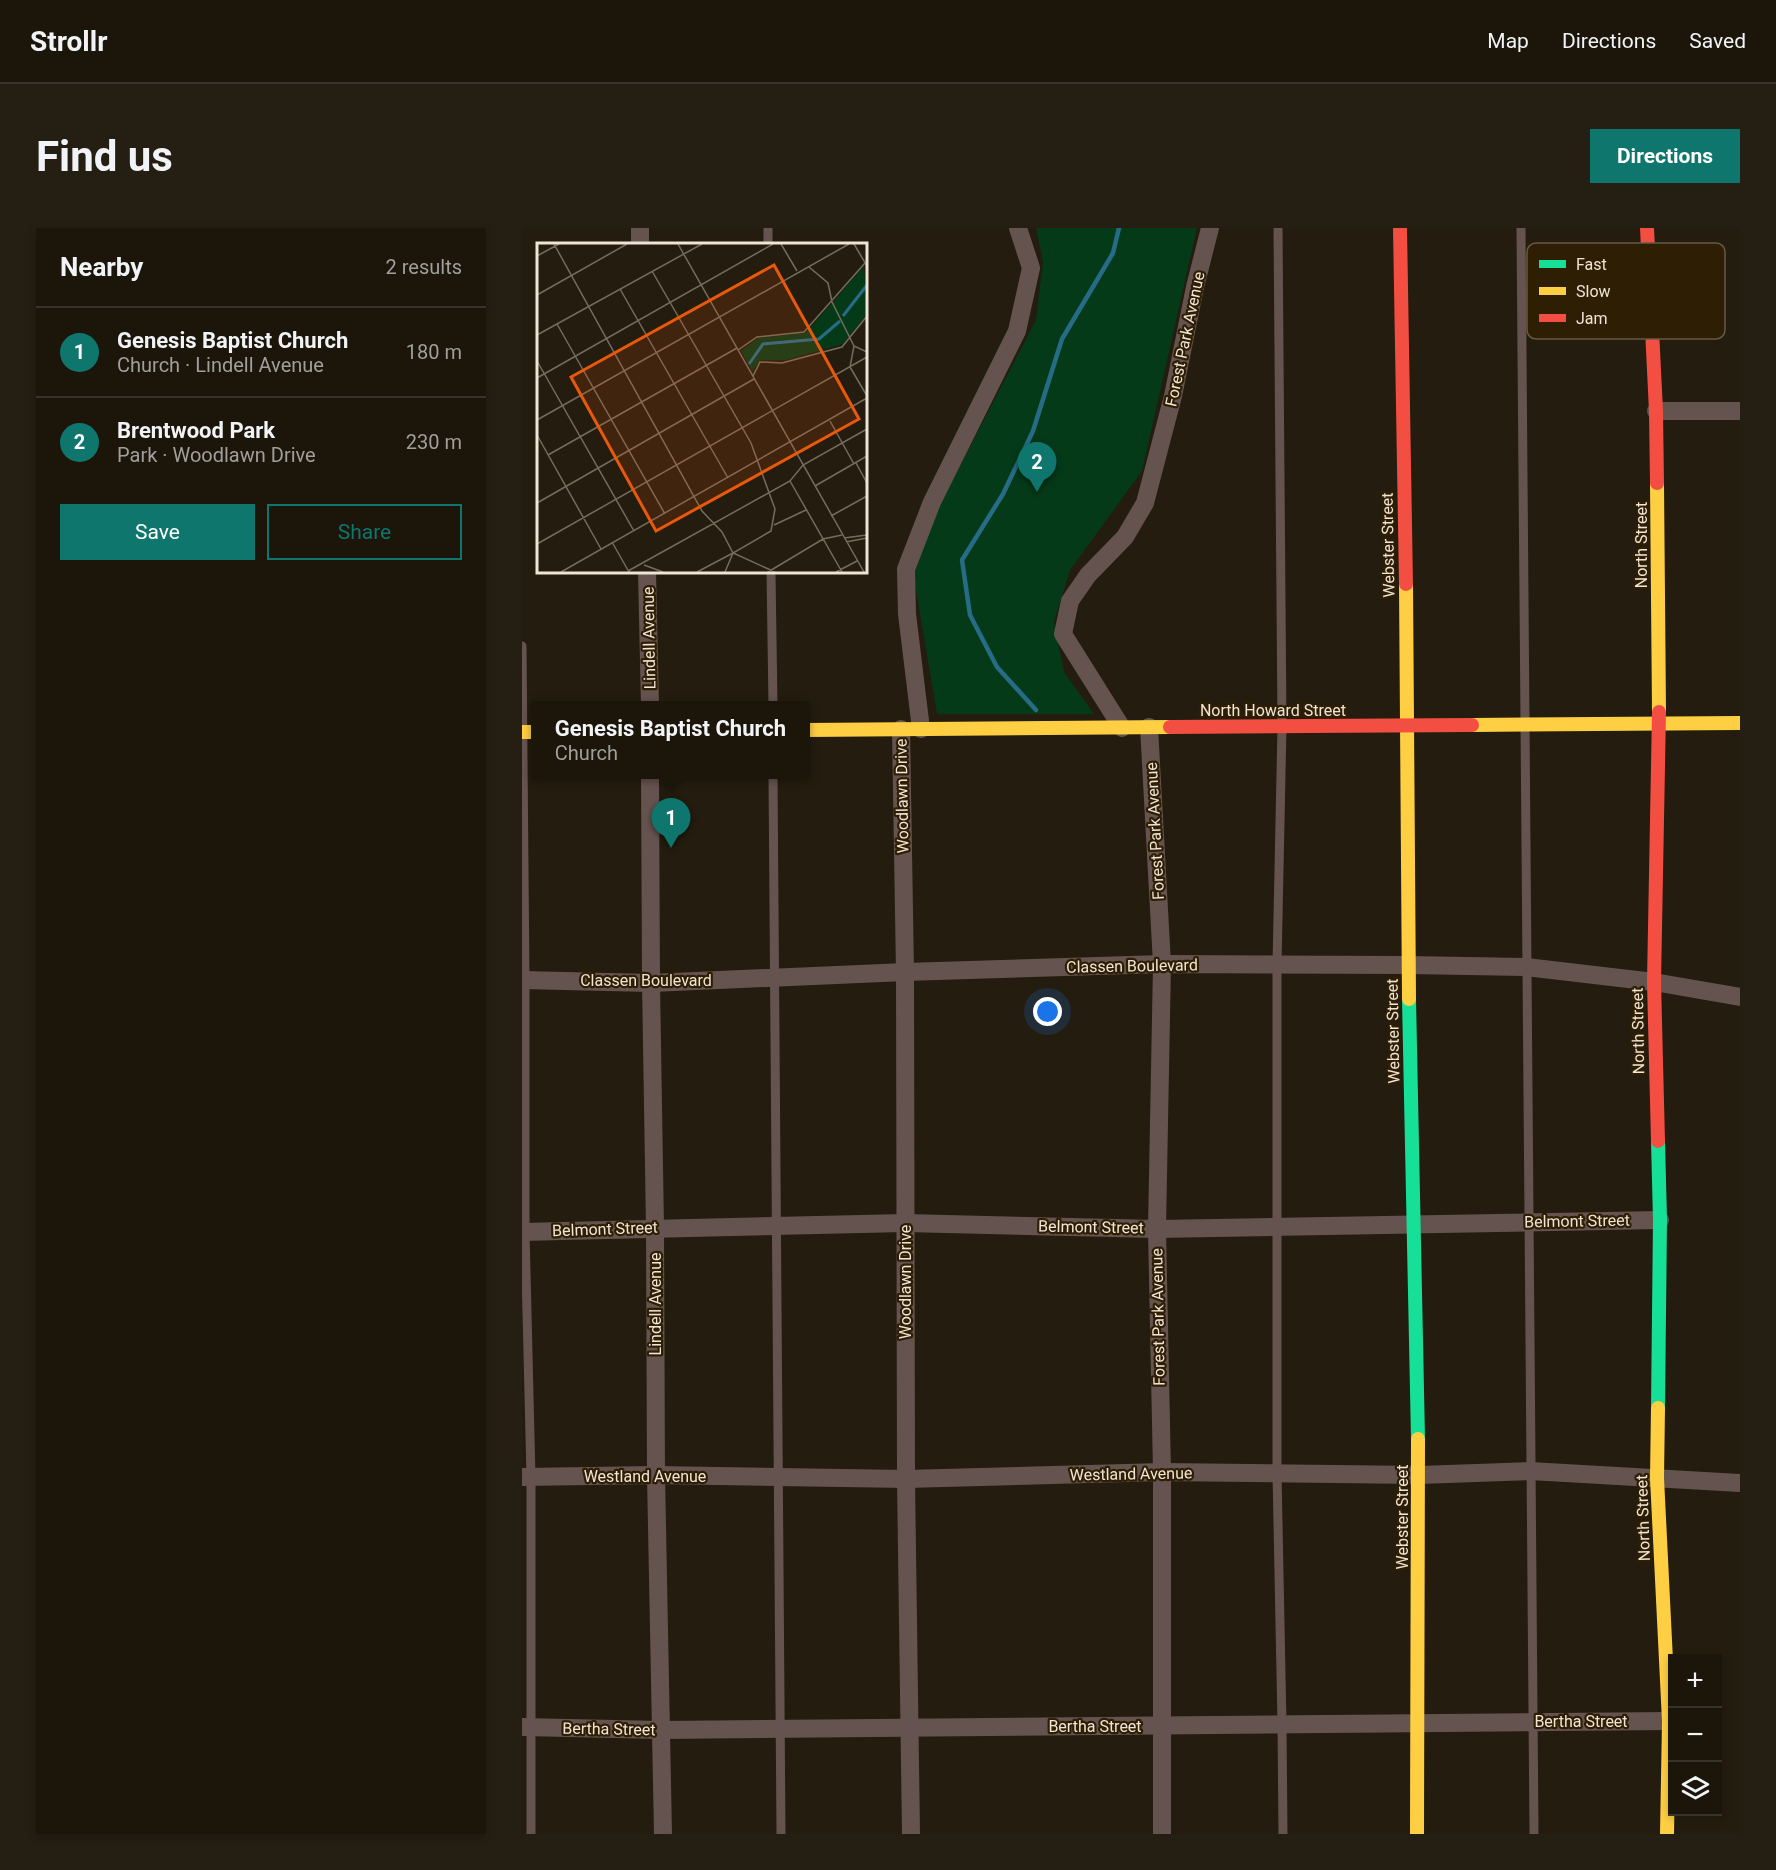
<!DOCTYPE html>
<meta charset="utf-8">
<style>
:root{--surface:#1b150a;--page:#241e13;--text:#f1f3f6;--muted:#a09f9c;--line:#39342b;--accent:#0f766e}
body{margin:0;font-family:Roboto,sans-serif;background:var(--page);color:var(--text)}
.controls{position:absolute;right:18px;bottom:18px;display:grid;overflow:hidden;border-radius:0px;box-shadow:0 3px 9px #0003}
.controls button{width:54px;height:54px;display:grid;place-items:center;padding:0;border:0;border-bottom:2px solid var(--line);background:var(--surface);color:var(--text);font:30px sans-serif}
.you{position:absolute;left:526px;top:784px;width:21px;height:21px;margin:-15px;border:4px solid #fff;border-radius:50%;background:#1a73e8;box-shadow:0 0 0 9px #1a73e833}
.badge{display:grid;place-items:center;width:39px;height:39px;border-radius:50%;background:var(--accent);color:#fff;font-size:20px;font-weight:700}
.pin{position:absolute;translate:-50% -50px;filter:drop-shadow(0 2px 3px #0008)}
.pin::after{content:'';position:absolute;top:32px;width:21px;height:18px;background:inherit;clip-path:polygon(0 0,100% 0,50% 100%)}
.popup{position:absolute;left:9px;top:473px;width:279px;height:78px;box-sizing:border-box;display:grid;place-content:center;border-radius:0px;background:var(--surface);filter:drop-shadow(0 2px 4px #0005);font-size:20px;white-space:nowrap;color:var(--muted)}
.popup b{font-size:22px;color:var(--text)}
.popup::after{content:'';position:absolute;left:50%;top:100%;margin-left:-12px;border:12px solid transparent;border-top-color:var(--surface)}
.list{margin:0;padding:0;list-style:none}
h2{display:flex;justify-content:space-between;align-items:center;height:78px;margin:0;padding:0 24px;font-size:26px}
h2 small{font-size:20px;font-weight:400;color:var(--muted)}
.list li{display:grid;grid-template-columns:39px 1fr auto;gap:18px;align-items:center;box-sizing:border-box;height:90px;padding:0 24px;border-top:2px solid var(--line)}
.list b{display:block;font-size:22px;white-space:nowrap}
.list p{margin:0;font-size:20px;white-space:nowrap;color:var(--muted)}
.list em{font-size:20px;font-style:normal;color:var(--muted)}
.actions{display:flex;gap:12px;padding:18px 24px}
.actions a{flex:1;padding:14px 0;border:2px solid var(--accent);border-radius:0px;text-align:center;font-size:21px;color:var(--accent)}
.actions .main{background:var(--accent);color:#fff}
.icon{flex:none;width:33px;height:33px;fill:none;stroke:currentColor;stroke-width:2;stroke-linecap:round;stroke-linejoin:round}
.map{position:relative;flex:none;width:1218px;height:1606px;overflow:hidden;border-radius:0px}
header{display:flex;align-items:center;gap:36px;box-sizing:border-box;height:84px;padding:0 30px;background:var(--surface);border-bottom:2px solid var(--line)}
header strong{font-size:28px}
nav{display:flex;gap:33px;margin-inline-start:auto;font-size:21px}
.intro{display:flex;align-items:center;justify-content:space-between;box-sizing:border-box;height:144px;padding:0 36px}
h1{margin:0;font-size:42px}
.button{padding:15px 27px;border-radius:0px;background:var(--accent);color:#fff;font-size:21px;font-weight:700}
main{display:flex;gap:36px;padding:0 36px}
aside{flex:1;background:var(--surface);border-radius:0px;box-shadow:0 3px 9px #0003}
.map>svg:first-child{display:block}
.green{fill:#053a19}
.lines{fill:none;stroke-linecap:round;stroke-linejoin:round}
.stream{stroke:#276c87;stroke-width:4.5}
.lane{stroke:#655350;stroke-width:9}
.street{stroke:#655350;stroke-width:18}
.fast{stroke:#16e098;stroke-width:14}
.slow{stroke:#ffcf43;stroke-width:14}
.jam{stroke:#f24e42;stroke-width:14}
.labels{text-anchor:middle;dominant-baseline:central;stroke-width:4.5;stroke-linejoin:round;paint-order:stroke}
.street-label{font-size:16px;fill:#efe4d5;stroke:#2e1e04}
.inset-river{fill:none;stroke:#276c87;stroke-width:3}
.inset-road{fill:none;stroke:#756c5e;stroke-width:1.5}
.view{fill:#e8590c;fill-opacity:0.15;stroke:#e8590c;stroke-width:3}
.inset-edge{fill:none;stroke:#efe4d5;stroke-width:3}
.key{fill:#2e1e04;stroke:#685943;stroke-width:1.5}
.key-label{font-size:16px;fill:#efe4d5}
</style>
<header>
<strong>Strollr</strong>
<nav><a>Map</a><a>Directions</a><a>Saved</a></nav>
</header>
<div class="intro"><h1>Find us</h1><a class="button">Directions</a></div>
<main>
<aside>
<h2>Nearby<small>2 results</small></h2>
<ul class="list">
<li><span class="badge">1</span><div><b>Genesis Baptist Church</b><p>Church · Lindell Avenue</p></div><em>180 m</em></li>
<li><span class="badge">2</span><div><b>Brentwood Park</b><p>Park · Woodlawn Drive</p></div><em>230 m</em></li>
</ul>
<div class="actions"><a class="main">Save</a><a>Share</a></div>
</aside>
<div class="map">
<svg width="1218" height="1606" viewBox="0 0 1218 1606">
<rect width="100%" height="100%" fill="#241c0e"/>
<polygon class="green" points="514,0 675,0 620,243 548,342 532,394 542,444 572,486 415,486 391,344 413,286 514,92 521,34"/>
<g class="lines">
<polyline class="stream" points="514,482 475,439 448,387 440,332 481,266 511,203 540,111 591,25 597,0"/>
<g class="lane">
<polyline points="246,0 246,16"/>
<polyline points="756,0 760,498 755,737 755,1245 760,1496 761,1606"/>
<polyline points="999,0 1012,1606"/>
<polyline points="249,344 251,478"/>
<polyline points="0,418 3,752 3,1003 9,1249 9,1606"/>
<polyline points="251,546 259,1606"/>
</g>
<g class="street">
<polyline points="118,0 118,16"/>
<polyline points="1134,183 1218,183"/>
<polyline points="125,344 128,478"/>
<polyline points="627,499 640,736 635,1001 640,1244 640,1606"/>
<polyline points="600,500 541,406 548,373 566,347 603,309 623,275 651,168 673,59 688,0"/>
<polyline points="379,501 383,744 384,1251 389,1606"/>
<polyline points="399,501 385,386 384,341 410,274 495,103 509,40 496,0"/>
<polyline points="128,546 129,755 133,999 134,1247 141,1606"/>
<polyline points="0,752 129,755 383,744 640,736 886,737 1004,739 1132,754 1218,769"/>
<polyline points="0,1004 383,995 635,1001 1138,992"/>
<polyline points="0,1249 134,1247 384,1251 640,1244 897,1247 1008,1243 1218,1255"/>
<polyline points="0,1499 139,1502 1147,1493"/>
</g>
<g class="fast">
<polyline points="887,771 896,1211"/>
<polyline points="1136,1180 1138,992 1136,913"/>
</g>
<g class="slow">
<polyline points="1135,255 1137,484"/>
<polyline points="884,356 887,771"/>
<polyline points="950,497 1218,495"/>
<polyline points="284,502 648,499"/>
<polyline points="0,504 14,504"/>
<polyline points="1136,1180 1135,1250 1147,1493 1145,1606"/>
<polyline points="895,1606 896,1211"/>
</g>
<g class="jam">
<polyline points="878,0 884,356"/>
<polyline points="1125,0 1134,183 1135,255"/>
<polyline points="648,499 950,497"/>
<polyline points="1136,913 1132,754 1137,484"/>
</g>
</g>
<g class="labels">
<g class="street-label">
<text transform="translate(663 111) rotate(-78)">Forest Park Avenue</text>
<text transform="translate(866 317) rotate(-91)">Webster Street</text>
<text transform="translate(1119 317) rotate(-90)">North Street</text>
<text transform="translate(127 410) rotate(-91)">Lindell Avenue</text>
<text x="751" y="482">North Howard Street</text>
<text transform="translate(380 568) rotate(-91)">Woodlawn Drive</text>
<text transform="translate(633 603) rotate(-93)">Forest Park Avenue</text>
<text transform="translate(610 738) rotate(-1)">Classen Boulevard</text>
<text x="124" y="752">Classen Boulevard</text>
<text transform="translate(871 803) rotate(-91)">Webster Street</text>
<text transform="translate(1116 803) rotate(-91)">North Street</text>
<text transform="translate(1055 993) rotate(-1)">Belmont Street</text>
<text transform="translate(569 999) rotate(1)">Belmont Street</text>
<text transform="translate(83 1001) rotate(-2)">Belmont Street</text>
<text transform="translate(383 1054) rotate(-90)">Woodlawn Drive</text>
<text transform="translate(133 1076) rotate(-90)">Lindell Avenue</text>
<text transform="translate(636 1089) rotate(-91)">Forest Park Avenue</text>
<text transform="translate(609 1246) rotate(-1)">Westland Avenue</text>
<text x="123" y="1248">Westland Avenue</text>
<text transform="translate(880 1289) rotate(-90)">Webster Street</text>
<text transform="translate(1121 1290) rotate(-92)">North Street</text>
<text x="1059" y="1493">Bertha Street</text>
<text x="573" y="1498">Bertha Street</text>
<text transform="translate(87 1501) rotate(1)">Bertha Street</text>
</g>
</g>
<g transform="translate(15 15)">
<rect width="330" height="330" fill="#241c0e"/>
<path d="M 327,23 L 330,71 L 306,101 L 249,117 L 224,117 L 215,128 L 204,108 L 221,95 L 269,90 Z" fill="#053a19"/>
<path class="inset-river" d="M 306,73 L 330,42M 212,121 L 226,101 L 282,96 L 303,78"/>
<path class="inset-road" d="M 17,1 L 165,268 L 185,289 L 196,310 L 238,329M 141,1 L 327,329M 244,1 L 260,28M 317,1 L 330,23M 0,13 L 22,1M 272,24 L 291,40 L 295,59 L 317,103 L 330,109M 115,28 L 214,200 L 238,266 L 234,288 L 196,310 L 188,329M 83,46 L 191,235M 0,52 L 90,1M 20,81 L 128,271M 0,92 L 165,1M 317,103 L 313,124 L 330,153M 201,107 L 220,94 L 267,89 L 328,20M 0,118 L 97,288M 216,133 L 223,119 L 245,120 L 305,104 L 330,73M 0,135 L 236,1M 0,177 L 312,1M 293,178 L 317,221M 0,192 L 64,306M 11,212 L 200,105M 319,220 L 330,240M 253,238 L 305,329M 278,243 L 330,213M 0,260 L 217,136M 294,273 L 330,253M 237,282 L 269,267M 307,295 L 330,292M 75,299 L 92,329M 309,299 L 330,295M 0,301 L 330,114M 107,322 L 126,329M 91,328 L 253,238 L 266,222 L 330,186M 24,329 L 330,155M 160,329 L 196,310M 231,329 L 286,296 L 305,292M 299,329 L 320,318"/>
<path class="view" d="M 237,22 L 322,176 L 119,288 L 34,134 Z"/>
<rect width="330" height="330" class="inset-edge"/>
</g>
<rect x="1005" y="15" width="198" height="96" rx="9" class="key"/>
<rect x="1017" y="32" width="27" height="8" fill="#16e098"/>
<rect x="1017" y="59" width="27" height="8" fill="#ffcf43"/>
<rect x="1017" y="86" width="27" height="8" fill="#f24e42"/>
<g class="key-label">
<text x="1054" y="42">Fast</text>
<text x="1054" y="69">Slow</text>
<text x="1054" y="96">Jam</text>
</g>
</svg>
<div class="controls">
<button>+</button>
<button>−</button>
<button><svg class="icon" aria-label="layers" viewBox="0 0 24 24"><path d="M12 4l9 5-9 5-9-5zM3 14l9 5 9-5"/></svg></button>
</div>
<div class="you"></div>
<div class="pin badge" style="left:149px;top:620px">1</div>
<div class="popup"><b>Genesis Baptist Church</b>Church</div>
<div class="pin badge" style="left:515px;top:264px">2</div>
</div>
</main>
